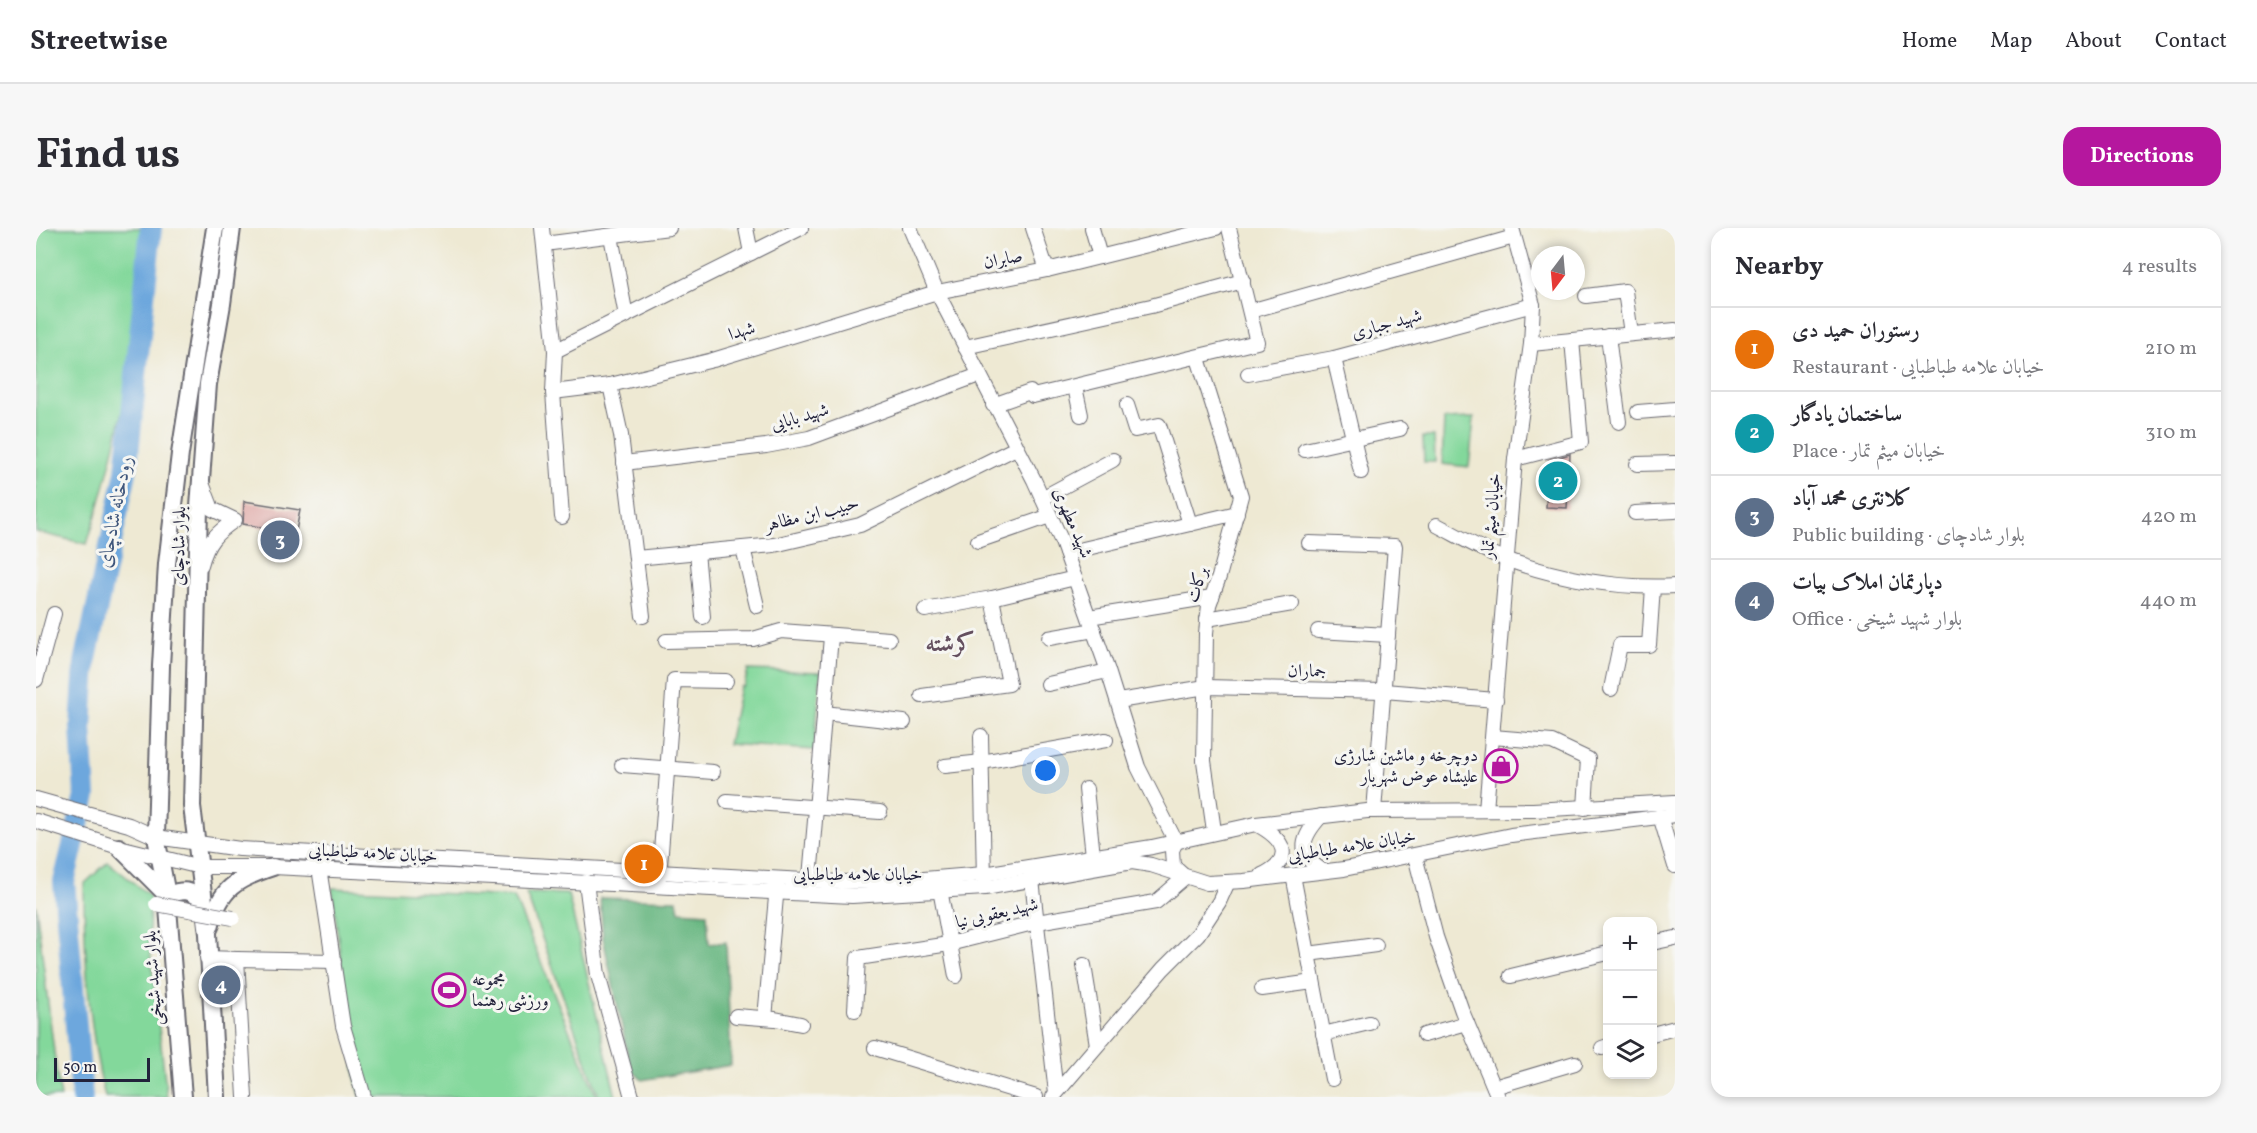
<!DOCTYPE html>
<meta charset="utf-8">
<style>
:root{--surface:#fff;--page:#f7f7f7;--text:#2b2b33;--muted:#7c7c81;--line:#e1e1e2;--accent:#b5179e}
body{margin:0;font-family:Vollkorn,Amiri,serif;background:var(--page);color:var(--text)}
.controls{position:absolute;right:18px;bottom:18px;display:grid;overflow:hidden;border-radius:12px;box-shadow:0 3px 9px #0003}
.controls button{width:54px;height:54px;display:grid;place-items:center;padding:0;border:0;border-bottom:2px solid var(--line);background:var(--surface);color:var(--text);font:30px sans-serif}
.compass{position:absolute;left:1495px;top:18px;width:54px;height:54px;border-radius:50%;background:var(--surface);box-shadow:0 3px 9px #0003;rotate:196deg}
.scale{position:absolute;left:18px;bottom:15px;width:96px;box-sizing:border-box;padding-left:6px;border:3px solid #22223b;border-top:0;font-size:16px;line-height:21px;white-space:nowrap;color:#22223b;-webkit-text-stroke:4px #f6f6f2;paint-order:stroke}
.you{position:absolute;left:1010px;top:543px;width:21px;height:21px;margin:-15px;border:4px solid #fff;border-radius:50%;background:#1a73e8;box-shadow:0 0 0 9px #1a73e833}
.badge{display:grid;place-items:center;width:39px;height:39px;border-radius:50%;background:var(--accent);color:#fff;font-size:20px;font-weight:700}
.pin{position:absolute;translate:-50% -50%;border:3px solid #fff;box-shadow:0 2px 6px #0006}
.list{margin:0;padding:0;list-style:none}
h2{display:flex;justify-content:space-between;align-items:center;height:78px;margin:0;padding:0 24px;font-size:26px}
h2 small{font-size:20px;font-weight:400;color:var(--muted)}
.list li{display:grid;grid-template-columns:39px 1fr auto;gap:18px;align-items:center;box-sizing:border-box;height:84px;padding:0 24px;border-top:2px solid var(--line)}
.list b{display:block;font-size:22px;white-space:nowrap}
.list p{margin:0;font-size:20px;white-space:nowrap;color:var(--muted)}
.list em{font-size:20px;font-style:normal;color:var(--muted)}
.icon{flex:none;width:33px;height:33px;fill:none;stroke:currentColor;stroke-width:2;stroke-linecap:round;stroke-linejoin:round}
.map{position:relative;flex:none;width:1639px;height:869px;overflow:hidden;border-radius:18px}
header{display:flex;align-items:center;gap:36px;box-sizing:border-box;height:84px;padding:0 30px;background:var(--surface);border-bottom:2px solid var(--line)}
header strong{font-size:28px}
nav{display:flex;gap:33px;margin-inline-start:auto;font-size:21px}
.intro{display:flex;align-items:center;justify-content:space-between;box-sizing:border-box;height:144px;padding:0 36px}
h1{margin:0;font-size:42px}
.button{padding:15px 27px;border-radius:18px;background:var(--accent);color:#fff;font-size:21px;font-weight:700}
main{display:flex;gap:36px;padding:0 36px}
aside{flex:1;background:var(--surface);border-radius:18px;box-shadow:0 3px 9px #0003}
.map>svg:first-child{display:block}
.green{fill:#83d89b;stroke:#527d6b;stroke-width:1.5}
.forest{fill:#6ab883;stroke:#466d5f;stroke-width:1.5}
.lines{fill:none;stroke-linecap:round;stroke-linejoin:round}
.river{stroke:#6da7dd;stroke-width:22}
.building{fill:#dea3a1}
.minor-casing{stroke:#696870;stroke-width:16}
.major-casing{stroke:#696870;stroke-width:20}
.minor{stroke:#fff;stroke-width:14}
.major{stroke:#fff;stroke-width:16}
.minor-bridge-casing{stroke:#696870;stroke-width:16;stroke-linecap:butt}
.minor-bridge{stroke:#fff;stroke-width:14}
.labels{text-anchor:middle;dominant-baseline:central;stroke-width:6;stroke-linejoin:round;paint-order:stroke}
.street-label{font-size:18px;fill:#22223b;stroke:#f6f6f2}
.poi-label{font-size:18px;fill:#22223b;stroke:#f6f6f2;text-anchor:end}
.water-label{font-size:20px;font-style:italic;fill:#40577c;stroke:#f6f6f2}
.district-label{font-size:24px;font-weight:bold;fill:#644f5f;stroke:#f6f6f2}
</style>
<header>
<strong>Streetwise</strong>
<nav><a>Home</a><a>Map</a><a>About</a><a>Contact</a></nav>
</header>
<div class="intro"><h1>Find us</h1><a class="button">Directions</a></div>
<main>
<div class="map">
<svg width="1639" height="869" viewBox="0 0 1639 869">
<rect width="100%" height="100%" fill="#f6f6f2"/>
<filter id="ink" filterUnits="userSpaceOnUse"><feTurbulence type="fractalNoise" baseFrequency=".0167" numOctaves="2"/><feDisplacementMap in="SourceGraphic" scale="12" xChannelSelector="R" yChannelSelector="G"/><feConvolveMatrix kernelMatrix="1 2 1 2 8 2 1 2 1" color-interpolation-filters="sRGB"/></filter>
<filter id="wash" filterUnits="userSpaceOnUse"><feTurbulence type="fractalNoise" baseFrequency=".008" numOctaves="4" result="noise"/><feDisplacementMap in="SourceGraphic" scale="24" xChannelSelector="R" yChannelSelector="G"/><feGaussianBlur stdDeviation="1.35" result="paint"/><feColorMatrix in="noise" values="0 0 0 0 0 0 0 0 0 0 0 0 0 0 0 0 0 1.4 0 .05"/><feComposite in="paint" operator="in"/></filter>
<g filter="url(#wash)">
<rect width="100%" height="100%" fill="#eee9d3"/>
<g class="green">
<path d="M 0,0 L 106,0 C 101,49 99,98 92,147 C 84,205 69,260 51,316 L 0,304 Z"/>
<polygon points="1438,190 1433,239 1406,236 1408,191"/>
<polygon points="1387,209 1398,209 1399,234 1388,234"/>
<polygon points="712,442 785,444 778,522 692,516 704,459 708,458"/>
<path d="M 72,634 L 114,668 L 113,713 L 131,869 L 69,869 C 52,800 48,726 48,656 Z"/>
<polygon points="296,660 478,669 561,869 325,869 320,854"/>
<polygon points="490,665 532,666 580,869 563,869"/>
<polygon points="0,677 21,848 25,869 0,869"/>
</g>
<polygon class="forest" points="564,670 641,672 643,683 671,685 673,716 690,714 695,837 606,852 595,841 567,710"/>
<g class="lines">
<polyline class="river" points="46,869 28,654 49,568 45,499 49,435 90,244 115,0"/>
</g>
<g id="blocks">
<g class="building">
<polygon points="1534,226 1531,280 1510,279 1513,232"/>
<polygon points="208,273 264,282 255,329 226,325 231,300 207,296"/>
</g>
</g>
</g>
<g filter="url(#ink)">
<use href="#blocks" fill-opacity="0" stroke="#696870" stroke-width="1.5"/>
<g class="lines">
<defs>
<g id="minor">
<polyline points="506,0 519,123 517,164 526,289"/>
<polyline points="710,0 715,25"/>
<polyline points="997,0 1011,42"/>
<polyline points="1056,0 1064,29"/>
<polyline points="575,8 590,88"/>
<polyline points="508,16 633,0"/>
<polyline points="1550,68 1589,63 1595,106"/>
<polyline points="1214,83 1478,9"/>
<polyline points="1572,108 1583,194"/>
<polyline points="1495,116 1639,102"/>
<polyline points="929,119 1115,78 1207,53"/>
<polyline points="519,123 765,0"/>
<polyline points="1162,130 1205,268 1183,349 1173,377 1170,405 1168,533 1178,603"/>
<polyline points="1298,130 1325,244"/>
<polyline points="1212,146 1298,130 1497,77"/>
<polyline points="574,157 585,207 607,388"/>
<polyline points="1039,159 1045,187"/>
<polyline points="517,164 574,157 677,132 901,64 1011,42 1180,0"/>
<polyline points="957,177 994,164 997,168 1221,114 1193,0"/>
<polyline points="1091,177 1099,202 1123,197 1154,296"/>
<polyline points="1602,184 1639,181"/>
<polyline points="1269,222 1364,201"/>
<polyline points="1479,231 1545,214 1536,112"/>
<polyline points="588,235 730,218 773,210 943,147"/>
<polyline points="1601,236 1639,235"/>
<polyline points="1006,270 1077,232"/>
<polyline points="1599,285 1639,283"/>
<path d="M 1401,297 C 1424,309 1447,323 1472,332 C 1526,351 1581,361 1639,358"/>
<polyline points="942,313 1014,288"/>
<polyline points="1273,315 1359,318 1338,583"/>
<polyline points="707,320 721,378"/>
<polyline points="661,324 667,389"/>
<polyline points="1030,325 1201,285"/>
<polyline points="600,330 738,317 824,297 980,220"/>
<path d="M 165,337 C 171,314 180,305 199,292 L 176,281 L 166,255"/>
<polyline points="889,382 956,370 1039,350"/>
<polyline points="1053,389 1176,369"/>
<polyline points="1171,391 1256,376"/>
<polyline points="1282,403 1352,407"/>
<polyline points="1013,410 1058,402"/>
<polyline points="630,413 717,411 745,403 853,411"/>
<polyline points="0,452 18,386"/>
<polyline points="1012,456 1072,443"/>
<polyline points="1575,461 1584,417 1613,417 1617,359"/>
<polyline points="886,468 973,456 956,370"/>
<polyline points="1082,473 1170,459 1348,463 1460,472"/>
<polyline points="788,485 868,494"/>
<polyline points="945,508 948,652"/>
<polyline points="1457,509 1516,514 1552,531 1549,580"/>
<polyline points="586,537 677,544"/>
<polyline points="909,538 946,534 1070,512"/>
<polyline points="1050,561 1057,628"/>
<polyline points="0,571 93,597 120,609 204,621 805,654 864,653 948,646 1116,619 1220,596 1331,583 1497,582 1639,574"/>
<polyline points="691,573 844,584"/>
<polyline points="1450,582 1479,231 1495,116 1497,77 1476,0"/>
<path d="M 1285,588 C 1266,609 1259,626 1287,643"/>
<polyline points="1624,588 1639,638"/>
<polyline points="0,593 83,619 164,639 237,639 816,668 949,660 1096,634 1115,637 1171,655 1208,653 1308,641 1475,607 1639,587"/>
<path d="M 1220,596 C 1248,611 1260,630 1226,647"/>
<polyline points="1379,628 1400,709 1426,783 1462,869"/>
<polyline points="282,633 307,798 328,869"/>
<polyline points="995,643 1020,865"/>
<polyline points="1257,647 1296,851"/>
<polyline points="623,650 638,452 690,453"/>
<polyline points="550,654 562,747 596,869"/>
<polyline points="903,656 920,748"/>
<polyline points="773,661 795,409"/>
<polyline points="1616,715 1639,710"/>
<polyline points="1272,726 1340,717"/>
<polyline points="171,730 201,731 209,869"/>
<polyline points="201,731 298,733"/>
<polyline points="1048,737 1061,817"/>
<polyline points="1475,748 1572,725"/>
<polyline points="1226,761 1277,754"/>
<polyline points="819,782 822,730 913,716 1001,694 1120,674 1149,649 1137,638 1136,622 1140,614 1102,539 1072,443 1026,314 998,252 901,64 874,0"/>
<polyline points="700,788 739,791 765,796"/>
<polyline points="729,790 741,658"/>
<polyline points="1287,806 1333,795"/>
<polyline points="1616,806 1639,800"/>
<polyline points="1388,807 1431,795"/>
<polyline points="839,820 1000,869"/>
<polyline points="1566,820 1572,818"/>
<polyline points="1458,859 1539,835"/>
<polyline points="1017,869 1127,741 1162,706 1183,674 1192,654"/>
</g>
<g id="major">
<path d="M 83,619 L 131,667 C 148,661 155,661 167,674"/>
<path d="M 174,699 C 184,660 200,651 237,639"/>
<polyline points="147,869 131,667 120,609 125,438 131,336 144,226 179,0"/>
<polyline points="181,869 172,706 156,578 163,279 172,156 186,76 196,0"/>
</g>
</defs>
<use href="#minor" class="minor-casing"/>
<use href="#major" class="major-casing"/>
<use href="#minor" class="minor"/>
<use href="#major" class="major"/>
<defs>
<polyline id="minor-bridge" points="120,676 197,690"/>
</defs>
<use href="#minor-bridge" class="minor-bridge-casing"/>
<use href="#minor-bridge" class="minor-bridge"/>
</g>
</g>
<defs>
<symbol id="shop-ring" viewBox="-11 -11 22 22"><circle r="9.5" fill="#f6f6f2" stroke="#b5179e" stroke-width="1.5"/><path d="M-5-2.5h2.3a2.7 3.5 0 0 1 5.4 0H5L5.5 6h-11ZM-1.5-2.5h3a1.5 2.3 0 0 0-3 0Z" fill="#b5179e"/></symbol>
<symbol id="stadium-ring" viewBox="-11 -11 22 22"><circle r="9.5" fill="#f6f6f2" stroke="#b5179e" stroke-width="1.5"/><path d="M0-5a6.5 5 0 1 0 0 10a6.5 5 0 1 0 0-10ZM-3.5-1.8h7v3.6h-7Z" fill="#b5179e"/></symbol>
</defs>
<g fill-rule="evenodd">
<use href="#shop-ring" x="1446" y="519" width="38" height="38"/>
<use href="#stadium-ring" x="394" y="743" width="38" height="38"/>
</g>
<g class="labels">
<g class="street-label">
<text transform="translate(967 32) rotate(-11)">صابران</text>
<text transform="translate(1351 97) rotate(-15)">شهید جباری</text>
<text transform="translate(706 104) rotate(-17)">شهدا</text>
<text transform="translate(764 190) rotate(-16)">شهید بابایی</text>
<text transform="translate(776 287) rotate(-14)">حبیب ابن مظاهر</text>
<text transform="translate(1456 288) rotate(-85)">خیابان میثم تمار</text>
<text transform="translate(1036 295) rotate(67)">شهید مطهری</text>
<text transform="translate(144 318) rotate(-89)">بلوار شادچای</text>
<text transform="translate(1162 357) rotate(-73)">برکات</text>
<text transform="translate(1271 444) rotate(1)">جماران</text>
<text transform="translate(1316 619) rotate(-9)">خیابان علامه طباطبایی</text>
<text transform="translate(337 626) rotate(3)">خیابان علامه طباطبایی</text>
<text x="822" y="647">خیابان علامه طباطبایی</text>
<text transform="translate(961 686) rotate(-13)">شهید یعقوبی نیا</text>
<text transform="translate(118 750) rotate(-94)">بلوار شهید شیخی</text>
</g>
<g class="poi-label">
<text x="1442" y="528">دوچرخه و ماشین شارژی<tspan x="1442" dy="21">علیشاه عوض شهریار</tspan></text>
<text x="436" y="752" text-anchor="start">مجموعه<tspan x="436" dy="21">ورزشی رهنما</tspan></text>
</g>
<g class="water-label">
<text transform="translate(80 284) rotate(-79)">رودخانه شادچای</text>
</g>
<g class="district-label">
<text x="914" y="417">کرشته</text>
</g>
</g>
</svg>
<div class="controls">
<button>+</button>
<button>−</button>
<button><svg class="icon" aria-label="layers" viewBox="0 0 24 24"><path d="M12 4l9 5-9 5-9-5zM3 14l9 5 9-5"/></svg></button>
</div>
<svg class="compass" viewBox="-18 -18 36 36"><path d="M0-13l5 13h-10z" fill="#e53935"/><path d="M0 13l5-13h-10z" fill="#7c7c81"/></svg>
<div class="scale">50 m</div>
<div class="you"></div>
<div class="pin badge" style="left:608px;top:636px;background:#e8710a">1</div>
<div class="pin badge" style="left:1522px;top:253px;background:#0f9aa8">2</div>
<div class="pin badge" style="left:244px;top:312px;background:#5c6f8a">3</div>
<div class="pin badge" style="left:185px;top:757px;background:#5c6f8a">4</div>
</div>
<aside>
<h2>Nearby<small>4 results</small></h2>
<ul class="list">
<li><span class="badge" style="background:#e8710a">1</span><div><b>رستوران حمید دی</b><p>Restaurant · خیابان علامه طباطبایی</p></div><em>210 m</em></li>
<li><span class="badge" style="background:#0f9aa8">2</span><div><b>ساختمان یادگار</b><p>Place · خیابان میثم تمار</p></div><em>310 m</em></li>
<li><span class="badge" style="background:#5c6f8a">3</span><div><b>کلانتری محمد آباد</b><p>Public building · بلوار شادچای</p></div><em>420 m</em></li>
<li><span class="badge" style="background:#5c6f8a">4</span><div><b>دپارتمان املاک بیات</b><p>Office · بلوار شهید شیخی</p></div><em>440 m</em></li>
</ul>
</aside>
</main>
